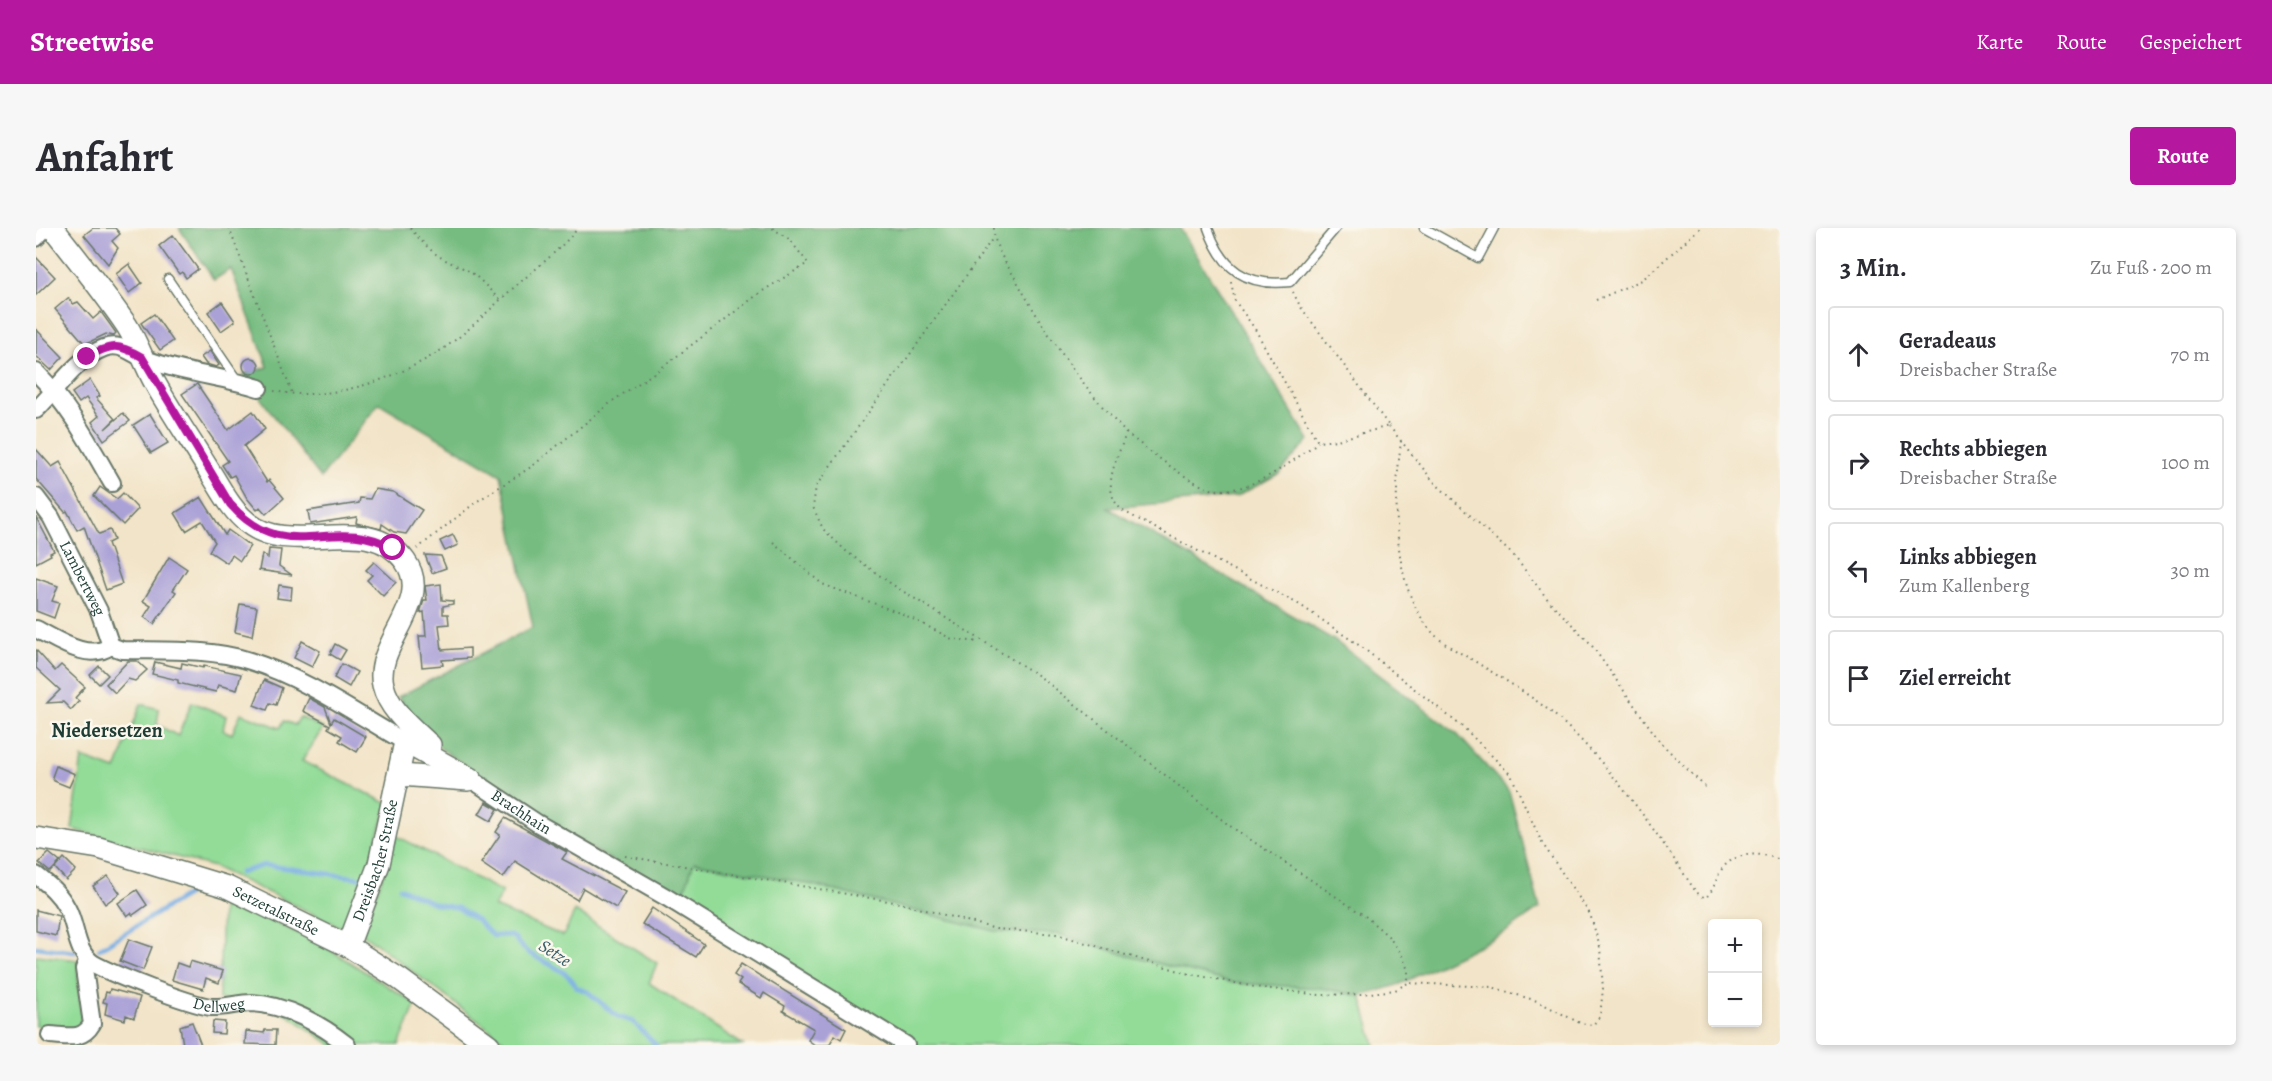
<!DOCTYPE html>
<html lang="de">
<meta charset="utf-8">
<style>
:root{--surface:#fff;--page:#f7f7f7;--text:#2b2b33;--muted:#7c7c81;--line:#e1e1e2;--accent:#b5179e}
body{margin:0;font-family:Alegreya,serif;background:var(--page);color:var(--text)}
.controls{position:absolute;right:18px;bottom:18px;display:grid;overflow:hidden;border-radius:6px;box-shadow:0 3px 9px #0003}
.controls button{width:54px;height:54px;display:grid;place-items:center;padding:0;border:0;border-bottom:2px solid var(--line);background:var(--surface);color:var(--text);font:30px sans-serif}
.stop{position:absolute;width:18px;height:18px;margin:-14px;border:4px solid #b5179e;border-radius:50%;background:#fff}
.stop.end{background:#b5179e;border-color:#fff;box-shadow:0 2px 6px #0008}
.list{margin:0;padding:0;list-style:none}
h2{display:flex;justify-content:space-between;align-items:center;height:78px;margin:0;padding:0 24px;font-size:26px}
h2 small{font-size:20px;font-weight:400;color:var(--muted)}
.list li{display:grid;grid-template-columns:39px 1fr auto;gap:18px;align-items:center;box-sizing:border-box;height:96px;margin:0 12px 12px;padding:0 12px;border:2px solid var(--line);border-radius:6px}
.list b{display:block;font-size:22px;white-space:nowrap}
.list p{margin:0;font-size:20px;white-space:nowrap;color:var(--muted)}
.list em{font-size:20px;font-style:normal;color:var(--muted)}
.icon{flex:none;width:33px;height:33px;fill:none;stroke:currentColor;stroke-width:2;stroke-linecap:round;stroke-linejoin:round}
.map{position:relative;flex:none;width:1744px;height:817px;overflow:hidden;border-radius:6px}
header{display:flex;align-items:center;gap:36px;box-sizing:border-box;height:84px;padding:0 30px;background:var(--accent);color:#fff}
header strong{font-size:28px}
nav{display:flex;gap:33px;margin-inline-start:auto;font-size:21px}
.intro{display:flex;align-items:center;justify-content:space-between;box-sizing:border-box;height:144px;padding:0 36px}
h1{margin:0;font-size:42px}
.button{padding:15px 27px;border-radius:6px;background:var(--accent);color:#fff;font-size:21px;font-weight:700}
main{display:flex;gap:36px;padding:0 36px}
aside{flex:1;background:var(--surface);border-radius:6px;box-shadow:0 3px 9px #0003}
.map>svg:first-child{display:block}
.green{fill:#93dc98;stroke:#598c66;stroke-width:1.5}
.forest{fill:#76bc80;stroke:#4a7c5a;stroke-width:1.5}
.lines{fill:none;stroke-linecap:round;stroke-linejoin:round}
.stream{stroke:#74ace3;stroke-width:4.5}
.building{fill:#aaa1d7}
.service-casing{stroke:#697768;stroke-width:11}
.minor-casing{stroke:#697768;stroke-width:20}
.tertiary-casing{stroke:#697768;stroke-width:24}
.path{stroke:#697768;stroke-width:2;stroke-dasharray:1.5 4.5;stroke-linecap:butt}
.service{stroke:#fff;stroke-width:8}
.minor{stroke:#fff;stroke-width:16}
.tertiary{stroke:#fff;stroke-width:21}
.route{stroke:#b5179e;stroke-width:8}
.labels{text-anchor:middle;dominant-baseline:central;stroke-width:5;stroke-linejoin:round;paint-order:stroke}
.street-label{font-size:16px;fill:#1f3d34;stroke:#fbf7ec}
.water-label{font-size:18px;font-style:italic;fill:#395e69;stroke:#fbf7ec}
.quarter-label{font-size:20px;font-weight:bold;fill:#1f3d34;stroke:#fbf7ec}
</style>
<header>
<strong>Streetwise</strong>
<nav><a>Karte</a><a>Route</a><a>Gespeichert</a></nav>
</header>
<div class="intro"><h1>Anfahrt</h1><a class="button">Route</a></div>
<main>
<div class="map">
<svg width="1744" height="817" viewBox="0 0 1744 817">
<rect width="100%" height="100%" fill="#fbf7ec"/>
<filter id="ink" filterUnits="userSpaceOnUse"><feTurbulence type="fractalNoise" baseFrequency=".0167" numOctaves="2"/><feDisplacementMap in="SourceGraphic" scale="12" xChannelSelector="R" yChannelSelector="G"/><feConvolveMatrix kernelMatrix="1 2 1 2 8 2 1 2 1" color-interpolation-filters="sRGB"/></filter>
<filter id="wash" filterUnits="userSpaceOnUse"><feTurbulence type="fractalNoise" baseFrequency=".008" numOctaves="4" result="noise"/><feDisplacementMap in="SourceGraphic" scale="24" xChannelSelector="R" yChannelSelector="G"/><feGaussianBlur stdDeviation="1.35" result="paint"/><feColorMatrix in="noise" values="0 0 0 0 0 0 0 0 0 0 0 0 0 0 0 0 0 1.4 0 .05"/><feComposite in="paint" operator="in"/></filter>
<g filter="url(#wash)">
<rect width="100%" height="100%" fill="#f2e4c8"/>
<g class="green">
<polygon points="156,474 190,488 187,502 196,506 205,485 244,500 248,493 259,497 264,489 287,500 266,533 352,576 331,644 307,700 178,639 36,601 46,530 80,542 105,476 123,481 121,497 142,508"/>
<polygon points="361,608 466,664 458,679 527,708 539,683 621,735 613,755 707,817 474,817 326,705"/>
<polygon points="657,634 769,655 959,703 1023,706 1097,729 1197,755 1286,760 1325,768 1339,817 880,817 854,808 645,673"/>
<polygon points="189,668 293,721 380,776 363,817 296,817 249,785 183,771 186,676"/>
<polygon points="0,727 41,732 46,802 0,798"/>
</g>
<polygon class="forest" points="143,0 1144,0 1273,212 1244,245 1200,269 1072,280 1298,412 1421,506 1473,563 1504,680 1468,705 1362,757 1325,768 1286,760 1198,755 1097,729 1023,706 959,703 769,655 658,634 645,673 501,589 403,519 362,469 497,399 465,247 343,175 285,250 207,147 232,139 195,41 178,52"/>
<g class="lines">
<g class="stream">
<polyline points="204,645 228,637 324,650"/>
<path d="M 364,660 L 400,676 L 422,680 L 441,692 L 457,708 L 472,707 L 479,710 C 491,734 532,736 540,759 L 552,764 L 582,789 L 596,793 L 620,817"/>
<polyline points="0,719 39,724"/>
<polyline points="63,721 159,662"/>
</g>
</g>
<g id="blocks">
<g class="building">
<polygon points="57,0 79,0 84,6 76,13 82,20 72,36 48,7"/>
<polygon points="137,7 162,41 150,50 146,44 143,46 123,18"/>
<polygon points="0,29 19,49 0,67"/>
<polygon points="93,36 106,55 93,65 80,46"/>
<polygon points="32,70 37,76 42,74 57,91 65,84 80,105 77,108 70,106 49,116 19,81"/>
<polygon points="186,74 199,93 185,103 172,84"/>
<polygon points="118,86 137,113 124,122 105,95"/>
<polygon points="0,101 27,129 15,142 0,128"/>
<polygon points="174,123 183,137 180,139 170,136 165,129"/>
<circle cx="215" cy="138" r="8"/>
<polygon points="54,152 64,168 60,170 79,191 69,201 87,185 94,193 68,212 56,194 63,188 50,170 43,175 36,165"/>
<polygon points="161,156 192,202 217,183 229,201 208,218 231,254 233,252 248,270 230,286 224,279 221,282 211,270 198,247 194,249 186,237 192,233 146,166"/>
<polygon points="114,186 132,215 115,225 97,197"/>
<polygon points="0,221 16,239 24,234 63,306 74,302 78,312 72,315 86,356 70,362 48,298 41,302 31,283 29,284 0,251"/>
<polygon points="64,259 81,271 87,265 102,281 87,297 58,268"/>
<polygon points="339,261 357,264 386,282 370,306 358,304 346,296 345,301 320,295 321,289 274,296 272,283 323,275 324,270 334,271"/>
<polygon points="165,269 189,307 192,302 214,318 204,333 196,327 191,335 173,323 179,314 166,293 150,303 139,285"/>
<polygon points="0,289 18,323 14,325 15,327 0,335"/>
<polygon points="417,307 422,317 409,323 404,313"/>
<polygon points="233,321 245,322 243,338 256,347 223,342 226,326 232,330"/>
<polygon points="389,327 405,328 410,340 396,345"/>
<polygon points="133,329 151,341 137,362 140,364 118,396 108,389 115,378 107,373"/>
<polygon points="338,334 360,354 347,368 331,352 336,347 330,342"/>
<polygon points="0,350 22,358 16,373 23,375 18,390 0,383"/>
<polygon points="405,356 406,372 417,373 417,376 407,378 407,386 412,386 413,396 403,397 406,422 434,420 434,430 406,432 407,437 386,439 383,408 390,408 388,384 384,385 388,372 391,372 389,358"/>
<polygon points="243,357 256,359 255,372 241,370"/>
<polygon points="204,376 221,379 216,408 199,404"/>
<polygon points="266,413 284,423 276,439 258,430"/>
<polygon points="299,416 310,422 304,432 294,426"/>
<polygon points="0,422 19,443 25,437 49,459 39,470 43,473 35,482 27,474 11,475 24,462 0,440"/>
<polygon points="92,433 101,433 111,442 99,453 92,451 79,465 70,456"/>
<polygon points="119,434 145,440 146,435 167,440 168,438 205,446 201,462 182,457 180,464 142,455 142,452 116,446"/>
<polygon points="306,436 321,444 313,459 298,450"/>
<polygon points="63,438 72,447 63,456 54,447"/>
<polygon points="228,452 246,460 240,477 234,475 231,482 218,477"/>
<polygon points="273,470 289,479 295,495 298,490 330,509 321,524 303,513 306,508 292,500 294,497 267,483"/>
<polygon points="20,538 39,546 33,559 18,553 16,549"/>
<polygon points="450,574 462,581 455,593 443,586"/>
<polygon points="469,590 531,624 526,631 589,664 580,680 547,660 541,672 479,633 467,650 445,635 464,607 460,604"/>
<polygon points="13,625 24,634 14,644 3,635"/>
<polygon points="28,630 40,642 30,652 19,640"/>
<polygon points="72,648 84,665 69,676 57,658"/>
<polygon points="101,662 111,677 97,687 95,685 91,688 82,675"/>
<polygon points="616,680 668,716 660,729 606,696"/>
<polygon points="0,682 23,688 20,708 0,703"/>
<polygon points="93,711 116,719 107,742 84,733"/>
<polygon points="154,733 187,743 183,755 170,750 167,761 136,752 141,735 152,739"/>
<polygon points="705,736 810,801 805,811 799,807 793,817 779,817 772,812 778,801 747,783 749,778 728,765 725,770 702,756 705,752 698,747"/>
<polygon points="74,761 104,769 98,790 90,787 89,792 69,786 71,775 67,774 70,764 73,765"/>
<polygon points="177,793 189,794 188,806 176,805"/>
<polygon points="156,794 165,817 147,817 144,798"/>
<polygon points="229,802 240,802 239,817 209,816 210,803 228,805"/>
</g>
</g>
</g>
<g filter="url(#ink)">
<use href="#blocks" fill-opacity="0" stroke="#697768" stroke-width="1.5"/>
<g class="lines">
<defs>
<g id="service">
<path d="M 1172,0 C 1186,41 1210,59 1254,54 L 1300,0"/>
<polyline points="1388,0 1442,30 1458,0"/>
<polyline points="132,51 201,152"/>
</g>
<g id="minor">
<polyline points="0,10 9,0"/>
<path d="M 0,144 C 33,177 53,215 76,255"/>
<path d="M 0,182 C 21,162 41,130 68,120 C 84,114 93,124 107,130 C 144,145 185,148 223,160"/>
<path id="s1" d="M 0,269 L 15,289 L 63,383 L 75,418"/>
<path d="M 0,401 C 22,412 52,434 75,418"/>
<path d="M 75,418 L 86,422 C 127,423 174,420 214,433 C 269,450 320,486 369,514"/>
<path id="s2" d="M 435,551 L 501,595 L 630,669 L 870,817"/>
<path id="s3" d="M 0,647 C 13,657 23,665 31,680 C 41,698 39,725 58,736 C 78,747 153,776 175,779 C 188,780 202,775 216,775 C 250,777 285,796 311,817"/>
<path d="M 14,807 C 32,808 46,813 56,796 L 48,741 L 52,731"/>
</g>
<g id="tertiary">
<path d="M 17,0 C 42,32 68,64 91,98 C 102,116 109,137 119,155 C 136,186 156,214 174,244 C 185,261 195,282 212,295 C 257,331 331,281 369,333 C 399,374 337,416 347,457 C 353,482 376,500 394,517 L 392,526"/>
<polyline points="364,547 432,552"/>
<path id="s4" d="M 0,610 L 63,620 L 191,659 L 312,718 L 362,750 L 453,817"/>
<path id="s5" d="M 312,718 L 343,636 L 369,514 L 435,551"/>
</g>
</defs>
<use href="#service" class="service-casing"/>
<use href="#minor" class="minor-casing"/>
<use href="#tertiary" class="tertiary-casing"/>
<g class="path">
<polyline points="193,0 256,165"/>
<path d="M 374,0 C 394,23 400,29 427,40 C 440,45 454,63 464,72"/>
<path d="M 958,0 C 957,18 970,35 979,50 C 1010,106 1046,158 1090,205 C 1082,231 1062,261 1087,283 L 1264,377 L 1327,420 L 1429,501 L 1475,547 L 1506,615 L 1554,686 L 1564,719 L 1567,761 L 1564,788 L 1557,797 L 1544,795 L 1501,773 L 1456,759 L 1372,755"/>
<polyline points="1195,54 1199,73 1219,101 1282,214 1301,212 1353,198 1264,78 1257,64"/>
<polyline points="1560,72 1606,52 1664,0"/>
<path d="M 238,163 C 290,174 353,154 399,126 C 427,109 451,84 475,62 C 498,42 523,23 542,0"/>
<polyline points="1353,198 1398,254 1478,328 1513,373 1554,415 1625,515 1671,561"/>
<path d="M 1090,205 C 1109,219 1157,259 1179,262 C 1216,265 1255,235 1282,214"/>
<path d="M 1365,213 C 1358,271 1354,359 1397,405 C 1407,416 1423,424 1435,431 C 1462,448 1490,464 1515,484 C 1570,530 1621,605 1660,664 L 1669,670 C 1679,662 1679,651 1686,641 C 1699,623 1726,624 1744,632"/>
<polyline points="737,314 786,356 869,387 916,411 943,414"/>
<polyline points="381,321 440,274 495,239 578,172 628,138 725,64 772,35 753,11 736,0"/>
<polyline points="589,628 864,675 960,701 1020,706 1150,745 1219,759 1284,767 1326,766 1359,762 1372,755 1372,742 1365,725 1352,708 1329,688 1194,598 1003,448 857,357 811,324 787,301 777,279 780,258 957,10"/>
</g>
<use href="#service" class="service"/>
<use href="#minor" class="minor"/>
<use href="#tertiary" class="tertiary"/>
</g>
</g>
<g class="lines" filter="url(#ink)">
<path class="route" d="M 51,129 C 76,116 81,115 106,129 L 194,276 C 250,340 297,285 357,320"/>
</g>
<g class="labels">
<g class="street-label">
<text stroke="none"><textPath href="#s1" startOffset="94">Lambertweg</textPath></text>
<text stroke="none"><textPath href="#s2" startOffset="60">Brachhain</textPath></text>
<text stroke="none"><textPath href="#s5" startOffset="90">Dreisbacher Straße</textPath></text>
<text stroke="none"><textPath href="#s4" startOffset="252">Setzetalstraße</textPath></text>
<text stroke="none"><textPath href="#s3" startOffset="242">Dellweg</textPath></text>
</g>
<g class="water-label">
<text transform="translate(519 725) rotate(33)">Setze</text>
</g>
<g class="quarter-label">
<text x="71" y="502">Niedersetzen</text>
</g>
</g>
</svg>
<div class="controls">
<button>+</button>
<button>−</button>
</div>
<div class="stop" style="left:357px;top:320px"></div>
<div class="stop end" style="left:51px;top:129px"></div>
</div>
<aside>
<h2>3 Min.<small>Zu Fuß · 200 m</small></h2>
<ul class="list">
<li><svg class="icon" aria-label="ahead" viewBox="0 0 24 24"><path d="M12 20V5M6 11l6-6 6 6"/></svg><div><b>Geradeaus</b><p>Dreisbacher Straße</p></div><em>70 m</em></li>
<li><svg class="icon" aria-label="right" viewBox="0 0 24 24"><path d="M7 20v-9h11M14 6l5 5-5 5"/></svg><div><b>Rechts abbiegen</b><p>Dreisbacher Straße</p></div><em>100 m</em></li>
<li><svg class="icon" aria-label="left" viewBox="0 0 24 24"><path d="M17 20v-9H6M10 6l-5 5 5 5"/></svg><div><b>Links abbiegen</b><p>Zum Kallenberg</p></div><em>30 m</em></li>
<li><svg class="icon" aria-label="arrive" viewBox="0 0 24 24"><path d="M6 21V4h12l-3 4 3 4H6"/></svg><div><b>Ziel erreicht</b></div></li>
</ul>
</aside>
</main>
